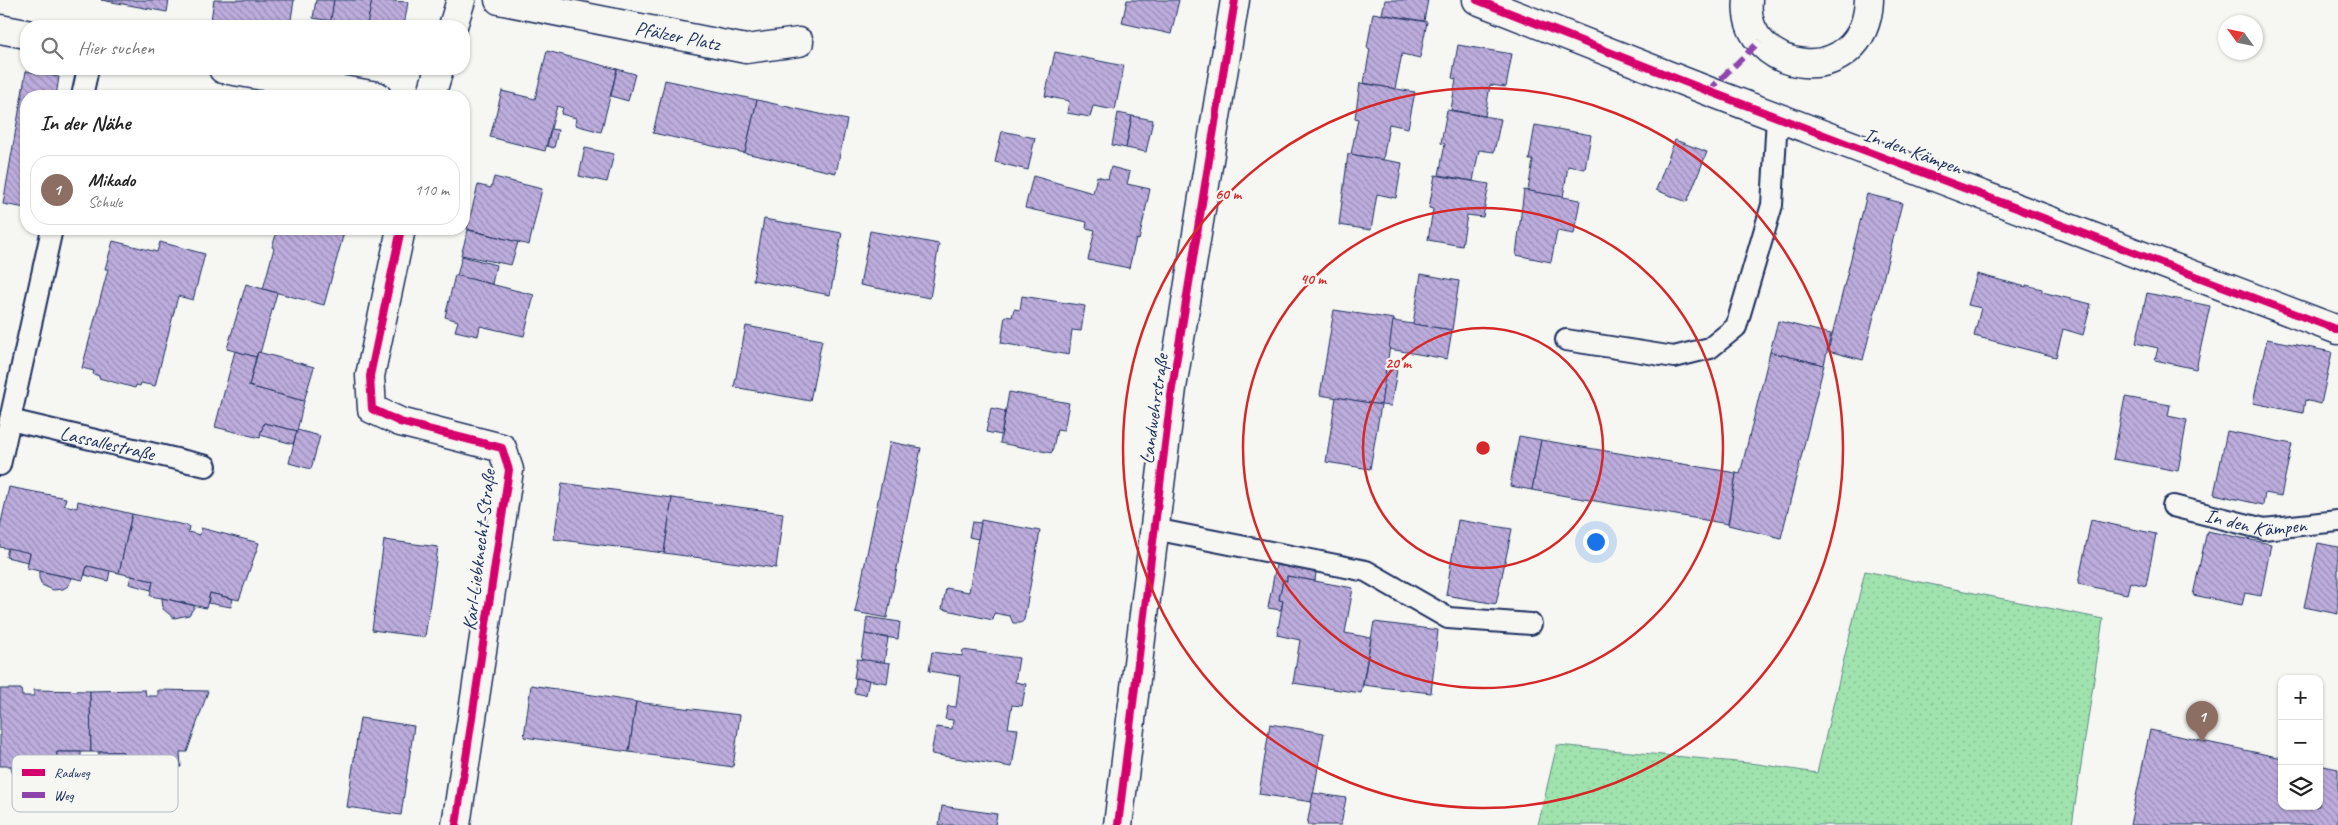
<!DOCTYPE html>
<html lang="de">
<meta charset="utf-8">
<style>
:root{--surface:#fff;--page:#f2f2f2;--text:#222;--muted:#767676;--line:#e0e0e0;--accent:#0f766e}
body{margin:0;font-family:Caveat,sans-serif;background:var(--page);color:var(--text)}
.controls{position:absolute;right:15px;bottom:15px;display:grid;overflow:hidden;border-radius:10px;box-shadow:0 1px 4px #0004}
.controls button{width:45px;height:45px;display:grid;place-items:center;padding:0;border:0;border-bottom:1px solid var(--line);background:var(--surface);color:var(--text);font:25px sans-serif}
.compass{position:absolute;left:2218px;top:15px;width:45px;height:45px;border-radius:50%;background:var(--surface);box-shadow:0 1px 4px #0004;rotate:303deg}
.you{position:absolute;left:1595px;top:541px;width:18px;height:18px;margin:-12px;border:4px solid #fff;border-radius:50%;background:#1a73e8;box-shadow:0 0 0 8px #1a73e833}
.badge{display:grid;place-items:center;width:32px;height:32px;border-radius:50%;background:var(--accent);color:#fff;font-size:16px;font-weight:700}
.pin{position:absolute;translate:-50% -41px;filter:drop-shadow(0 1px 2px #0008)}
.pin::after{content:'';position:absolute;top:26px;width:18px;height:15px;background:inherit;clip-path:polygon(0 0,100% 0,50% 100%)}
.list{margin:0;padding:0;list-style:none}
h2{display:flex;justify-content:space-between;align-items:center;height:65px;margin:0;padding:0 20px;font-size:21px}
h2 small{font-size:16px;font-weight:400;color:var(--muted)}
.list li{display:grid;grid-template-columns:32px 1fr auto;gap:15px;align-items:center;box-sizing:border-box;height:70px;margin:0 10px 10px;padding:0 10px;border:1px solid var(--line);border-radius:20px}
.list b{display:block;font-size:19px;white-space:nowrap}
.list p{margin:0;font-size:16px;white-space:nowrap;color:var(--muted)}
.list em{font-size:16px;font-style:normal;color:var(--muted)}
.icon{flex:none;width:28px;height:28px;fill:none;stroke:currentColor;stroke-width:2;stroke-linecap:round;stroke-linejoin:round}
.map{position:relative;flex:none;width:2338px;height:825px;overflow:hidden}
.search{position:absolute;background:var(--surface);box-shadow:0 1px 4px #0004;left:20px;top:20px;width:450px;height:55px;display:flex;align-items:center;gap:12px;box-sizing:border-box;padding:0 18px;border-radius:20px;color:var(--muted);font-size:19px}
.panel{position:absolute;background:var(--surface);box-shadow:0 1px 4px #0004;left:20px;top:90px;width:450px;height:145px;border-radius:20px}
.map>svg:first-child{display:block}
.grass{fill:url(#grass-dots);stroke:#5e8986}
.building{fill:url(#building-back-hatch);stroke:#1b2f5e}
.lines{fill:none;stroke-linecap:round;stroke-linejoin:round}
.lane-casing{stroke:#1b2f5e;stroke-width:24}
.street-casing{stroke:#1b2f5e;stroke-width:31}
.secondary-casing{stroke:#1b2f5e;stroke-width:31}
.lane{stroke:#f6f6f2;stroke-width:20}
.street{stroke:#f6f6f2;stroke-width:28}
.secondary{stroke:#f6f6f2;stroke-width:28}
.quiet{stroke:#8e44ad;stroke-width:6;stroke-dasharray:12 6;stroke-linecap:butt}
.cycleway-casing{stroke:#f6f6f2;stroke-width:11}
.cycleway{stroke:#d6006c;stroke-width:8}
.ring{fill:none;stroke:#d62828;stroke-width:2.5}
.labels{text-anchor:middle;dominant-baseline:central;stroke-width:4.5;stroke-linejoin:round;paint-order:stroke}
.street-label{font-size:20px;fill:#1b2f5e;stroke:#f6f6f2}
.key{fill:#f6f6f2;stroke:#b4bac6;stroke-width:1}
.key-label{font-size:14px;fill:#1b2f5e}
.centre{fill:#d62828;stroke:#f6f6f2;stroke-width:2.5}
.ring-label{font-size:15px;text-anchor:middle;font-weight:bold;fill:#d62828;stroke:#f6f6f2;stroke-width:4.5;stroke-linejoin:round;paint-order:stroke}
</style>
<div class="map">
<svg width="2338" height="825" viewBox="0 0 2338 825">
<defs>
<pattern id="grass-dots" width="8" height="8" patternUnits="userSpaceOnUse" patternTransform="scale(1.25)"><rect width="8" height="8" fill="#a0e3ae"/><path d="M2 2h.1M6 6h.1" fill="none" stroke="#89c398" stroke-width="1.8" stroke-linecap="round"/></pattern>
<pattern id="building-back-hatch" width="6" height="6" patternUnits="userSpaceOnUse" patternTransform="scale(1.25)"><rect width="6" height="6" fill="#bdaddd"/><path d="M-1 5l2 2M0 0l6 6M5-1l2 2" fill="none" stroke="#998db6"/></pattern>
</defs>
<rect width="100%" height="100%" fill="#f6f6f2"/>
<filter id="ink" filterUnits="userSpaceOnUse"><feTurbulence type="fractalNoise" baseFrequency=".02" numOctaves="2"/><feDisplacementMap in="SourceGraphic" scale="10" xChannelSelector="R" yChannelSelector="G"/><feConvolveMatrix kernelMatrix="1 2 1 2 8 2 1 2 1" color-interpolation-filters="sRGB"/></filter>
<g filter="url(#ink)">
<polygon class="grass" points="1865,571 2103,619 2072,825 1538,825 1557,745 1758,764 1817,773"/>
<g class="building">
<polygon points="101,0 169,0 167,12"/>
<polygon points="214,0 294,0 290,26 250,26 211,20"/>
<polygon points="316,0 334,0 331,21 313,18"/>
<polygon points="334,0 372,0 367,26 330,26"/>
<polygon points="372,0 408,2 404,26 367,26"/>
<polygon points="1127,0 1179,0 1171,34 1122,23"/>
<polygon points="1385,0 1428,0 1424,21 1382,14"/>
<polygon points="1373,13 1427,22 1420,58 1402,54 1395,89 1364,83 1370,49 1367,48"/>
<polygon points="1458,45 1512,54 1506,87 1490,85 1485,116 1451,110 1456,79 1452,78"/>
<polygon points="547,51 617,69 601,132 575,125 576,118 561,114 563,108 557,106 545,151 490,137 502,91 535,99"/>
<polygon points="1055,52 1124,66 1115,110 1093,106 1090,117 1067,113 1069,101 1045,96"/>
<polygon points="617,69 635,74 628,101 611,96"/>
<polygon points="26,71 59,77 56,96 26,96 26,208 3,204"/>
<polygon points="665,80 757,100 745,153 653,133"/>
<polygon points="1360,83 1415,92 1408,128 1389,124 1383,160 1351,154 1358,119 1355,118"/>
<polygon points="757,100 847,120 836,173 745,153"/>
<polygon points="1447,110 1501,119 1494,152 1479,150 1473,181 1439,175 1445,144 1441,143"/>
<polygon points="1118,113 1132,116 1126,148 1112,145"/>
<polygon points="1132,116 1153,120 1146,152 1126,148"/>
<polygon points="1535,125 1591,135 1585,169 1568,166 1563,197 1528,191 1533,160 1529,160"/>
<polygon points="551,129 558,130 554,148 547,146"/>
<polygon points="1002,131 1035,138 1028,170 995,162"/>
<polygon points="1675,140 1707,152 1687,202 1656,190"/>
<polygon points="585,148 614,154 607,182 579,176"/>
<polygon points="1348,154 1402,163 1396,198 1377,194 1371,230 1339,225"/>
<polygon points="1111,167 1130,172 1127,184 1150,189 1139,240 1136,239 1129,268 1088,260 1095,230 1086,228 1087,222 1025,208 1033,176 1093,193 1097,176 1108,179"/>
<polygon points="1435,175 1489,184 1483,217 1467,215 1462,246 1428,240 1433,209 1429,208"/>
<polygon points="494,177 542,189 529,245 467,229 478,185 491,188"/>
<polygon points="1524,190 1580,200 1574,234 1557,231 1551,262 1516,255"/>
<polygon points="1867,194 1902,203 1863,360 1828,351"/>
<polygon points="764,219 842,233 830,295 753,280"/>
<polygon points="278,229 345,229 324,305 263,289 274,248 272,247"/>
<polygon points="468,230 518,242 511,265 461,255"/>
<polygon points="870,231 939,244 930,298 860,285"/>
<polygon points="113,241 157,252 160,242 205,254 193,300 178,296 155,386 141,383 140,386 136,385 135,388 99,378 99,376 93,374 94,371 82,368 108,269 105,269"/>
<polygon points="462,256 496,265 492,284 457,276"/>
<polygon points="1421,274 1459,281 1452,330 1413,324"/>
<polygon points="1977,274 2026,287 2026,285 2042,289 2042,292 2091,304 2083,335 2063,329 2056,357 1974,336 1981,308 1968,305"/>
<polygon points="455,275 534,295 524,336 480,326 478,336 455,331 458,321 445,317"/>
<polygon points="246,284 277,293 260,353 258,352 256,357 227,349"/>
<polygon points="2147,293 2210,306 2196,369 2155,360 2158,348 2136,343"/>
<polygon points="1022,296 1085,306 1081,331 1072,330 1069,355 1001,343 1005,316 1012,317 1014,309 1020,310"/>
<polygon points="1334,310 1394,319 1381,405 1320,395"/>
<polygon points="1393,321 1452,330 1447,359 1389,349"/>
<polygon points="1778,321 1831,334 1824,365 1770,352"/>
<polygon points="746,326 822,340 810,401 734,387"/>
<polygon points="2267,339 2332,352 2321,404 2305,400 2303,413 2253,403"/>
<polygon points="235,351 256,357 249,386 304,401 297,431 264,423 260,438 215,427"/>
<polygon points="258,352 314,367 304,401 249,386"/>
<polygon points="1770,352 1824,365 1781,538 1728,525 1736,473 1740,474"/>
<polygon points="1386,368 1397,370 1391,406 1381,405"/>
<polygon points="1009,392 1069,403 1064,430 1057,429 1052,453 1000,443"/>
<polygon points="1336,397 1381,405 1370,469 1326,462"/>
<polygon points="2125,397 2170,405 2168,416 2187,420 2178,471 2113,459"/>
<polygon points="991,408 1005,411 1001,435 986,432"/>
<polygon points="264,423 297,431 293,444 260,435"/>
<polygon points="297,430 320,436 311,469 289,463"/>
<polygon points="2227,431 2292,444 2281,496 2265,493 2263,505 2214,494"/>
<polygon points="1519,436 1541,440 1532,490 1510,486"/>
<polygon points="1541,440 1736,473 1728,524 1532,490"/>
<polygon points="890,442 921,448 887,618 855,612"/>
<polygon points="562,483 672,498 664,553 554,539"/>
<polygon points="9,487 66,498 64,505 77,508 78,501 132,514 119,573 87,566 83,580 39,571 27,568 30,553 0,547 0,527"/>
<polygon points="672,498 783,513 776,568 664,553"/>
<polygon points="132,514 189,526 188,532 200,535 201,528 259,543 239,600 210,593 206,608 162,598 150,596 153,581 119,573"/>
<polygon points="981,520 1040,531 1024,620 1021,623 1013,623 1010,616 994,613 993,620 942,609 946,588 969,592"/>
<polygon points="1458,520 1512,529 1496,604 1446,595"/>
<polygon points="2091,520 2156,534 2146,586 2130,582 2127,594 2078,584"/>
<polygon points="972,522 981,523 978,539 969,537"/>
<polygon points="2207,531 2271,544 2261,596 2245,593 2242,605 2193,595"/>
<polygon points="384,540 438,547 425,637 372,630"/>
<polygon points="2318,543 2338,547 2338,614 2304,607"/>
<polygon points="8,548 30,553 28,562 6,557"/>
<polygon points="1276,565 1316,572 1315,581 1287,576 1287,581 1283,580 1279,600 1283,601 1281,610 1268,608"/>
<polygon points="87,566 110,571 108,581 85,575"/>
<polygon points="39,571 72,578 68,586 63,589 53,590 42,585 39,578"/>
<polygon points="131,576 153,581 151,590 129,584"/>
<polygon points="1287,576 1353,588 1345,633 1371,638 1361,693 1293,683 1300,640 1277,635 1283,601 1279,600 1283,580 1287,581"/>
<polygon points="210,593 233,599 231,607 208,603"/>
<polygon points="162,598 195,606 189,615 174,618 163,609"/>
<polygon points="867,617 900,622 898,639 865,634"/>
<polygon points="1374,622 1438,630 1431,693 1363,685"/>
<polygon points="865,634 888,638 884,663 861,660"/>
<polygon points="963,650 1019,658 1015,682 1026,684 1022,706 1012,705 1008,728 1018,729 1012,767 931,754 936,727 952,729 953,720 945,719 948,706 956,707 960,676 929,671 932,652 962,656"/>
<polygon points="857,659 890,663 887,683 854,678"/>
<polygon points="856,678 869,680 866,695 854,693"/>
<polygon points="531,685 636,702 629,752 524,737"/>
<polygon points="0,689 21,689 22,696 34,696 34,690 90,691 91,752 57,752 57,766 0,766"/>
<polygon points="145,690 146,696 158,696 158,690 208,691 187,752 180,752 181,767 123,767 123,752 91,752 90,691"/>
<polygon points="636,702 740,715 733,767 629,752"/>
<polygon points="360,718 414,726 401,815 347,807"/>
<polygon points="1270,724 1324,733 1312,802 1259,794"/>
<polygon points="2150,730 2282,758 2282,806 2319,806 2319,765 2338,769 2338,825 2130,825"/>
<polygon points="57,752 81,752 81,761 57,760"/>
<polygon points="99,752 123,752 122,761 99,761"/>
<polygon points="11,766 45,767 39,779 27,783 17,779 12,772"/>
<polygon points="1313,793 1346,798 1341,825 1307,825"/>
<polygon points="942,806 997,814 995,825 939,825"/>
</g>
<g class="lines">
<defs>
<g id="lane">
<polyline points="82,96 88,69"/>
<polyline points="1566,340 1674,357 1710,348 1736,327 1772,205 1777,117"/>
<path id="s1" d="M 10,420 L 206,466"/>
<polyline points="0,465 52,229"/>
<path id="s2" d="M 2173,506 L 2264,529 L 2338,521"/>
<polyline points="1154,529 1366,571 1448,618 1531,624"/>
</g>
<g id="street">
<path id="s3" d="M 499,0 L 746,49 L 799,42"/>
<polyline points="1477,0 1708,91 2338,330"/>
<path d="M 1748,0 C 1740,74 1865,94 1869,0"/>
<polyline points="453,26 461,0"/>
<polyline points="0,29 26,34"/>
<polyline points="223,69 377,96"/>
<polyline points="431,96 439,69"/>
<polyline points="401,229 370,376 372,409 400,422 502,448 509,470 456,825"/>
</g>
<polyline id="secondary" points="1118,825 1172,388 1235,0"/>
</defs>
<use href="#lane" class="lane-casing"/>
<use href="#street" class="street-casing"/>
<use href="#secondary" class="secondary-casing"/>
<use href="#lane" class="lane"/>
<use href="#street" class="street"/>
<use href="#secondary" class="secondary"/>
<polyline class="quiet" points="1708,91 1760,41"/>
<defs>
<g id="cycleway">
<polyline points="1477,0 1708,91 2338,330"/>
<polyline points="401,229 370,376 372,409 400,422 502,448 509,470 456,825"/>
<polyline points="1118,825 1172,388 1235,0"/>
</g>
</defs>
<use href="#cycleway" class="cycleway-casing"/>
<use href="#cycleway" class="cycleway"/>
</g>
</g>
<g class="ring">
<circle cx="1483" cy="448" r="120"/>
<circle cx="1483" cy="448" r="240"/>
<circle cx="1483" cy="448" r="360"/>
</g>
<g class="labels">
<g class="street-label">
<text stroke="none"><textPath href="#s3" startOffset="182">Pfälzer Platz</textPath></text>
<text transform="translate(1913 151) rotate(20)">In den Kämpen</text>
<text transform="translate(1154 409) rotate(-82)">Landwehrstraße</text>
<text stroke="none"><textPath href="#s1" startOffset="100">Lassallestraße</textPath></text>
<text stroke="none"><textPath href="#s2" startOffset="85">In den Kämpen</textPath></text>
<text transform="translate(479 550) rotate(-83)">Karl-Liebknecht-Straße</text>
</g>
</g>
<rect x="12" y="755" width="166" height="57" rx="8" class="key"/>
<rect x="22" y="769" width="23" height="7" fill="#d6006c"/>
<rect x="22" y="792" width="23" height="6" fill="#8e44ad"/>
<g class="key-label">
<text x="54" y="777">Radweg</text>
<text x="54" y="800">Weg</text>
</g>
<circle cx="1483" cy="448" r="8" class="centre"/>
<g class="ring-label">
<text x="1228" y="199">60 m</text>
<text x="1313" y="284">40 m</text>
<text x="1398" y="368">20 m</text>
</g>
</svg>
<div class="controls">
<button>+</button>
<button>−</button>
<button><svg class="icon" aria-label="layers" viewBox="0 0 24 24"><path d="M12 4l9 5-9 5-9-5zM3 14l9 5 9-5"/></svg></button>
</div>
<svg class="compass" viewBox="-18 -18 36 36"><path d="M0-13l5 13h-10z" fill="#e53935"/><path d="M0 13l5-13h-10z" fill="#767676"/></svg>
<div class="you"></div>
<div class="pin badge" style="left:2202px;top:742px;background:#8d6e63">1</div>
<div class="search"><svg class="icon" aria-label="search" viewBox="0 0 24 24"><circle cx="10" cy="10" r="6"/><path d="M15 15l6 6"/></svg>Hier suchen</div>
<section class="panel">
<h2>In der Nähe<small></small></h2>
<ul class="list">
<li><span class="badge" style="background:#8d6e63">1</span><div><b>Mikado</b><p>Schule</p></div><em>110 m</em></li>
</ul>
</section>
</div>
